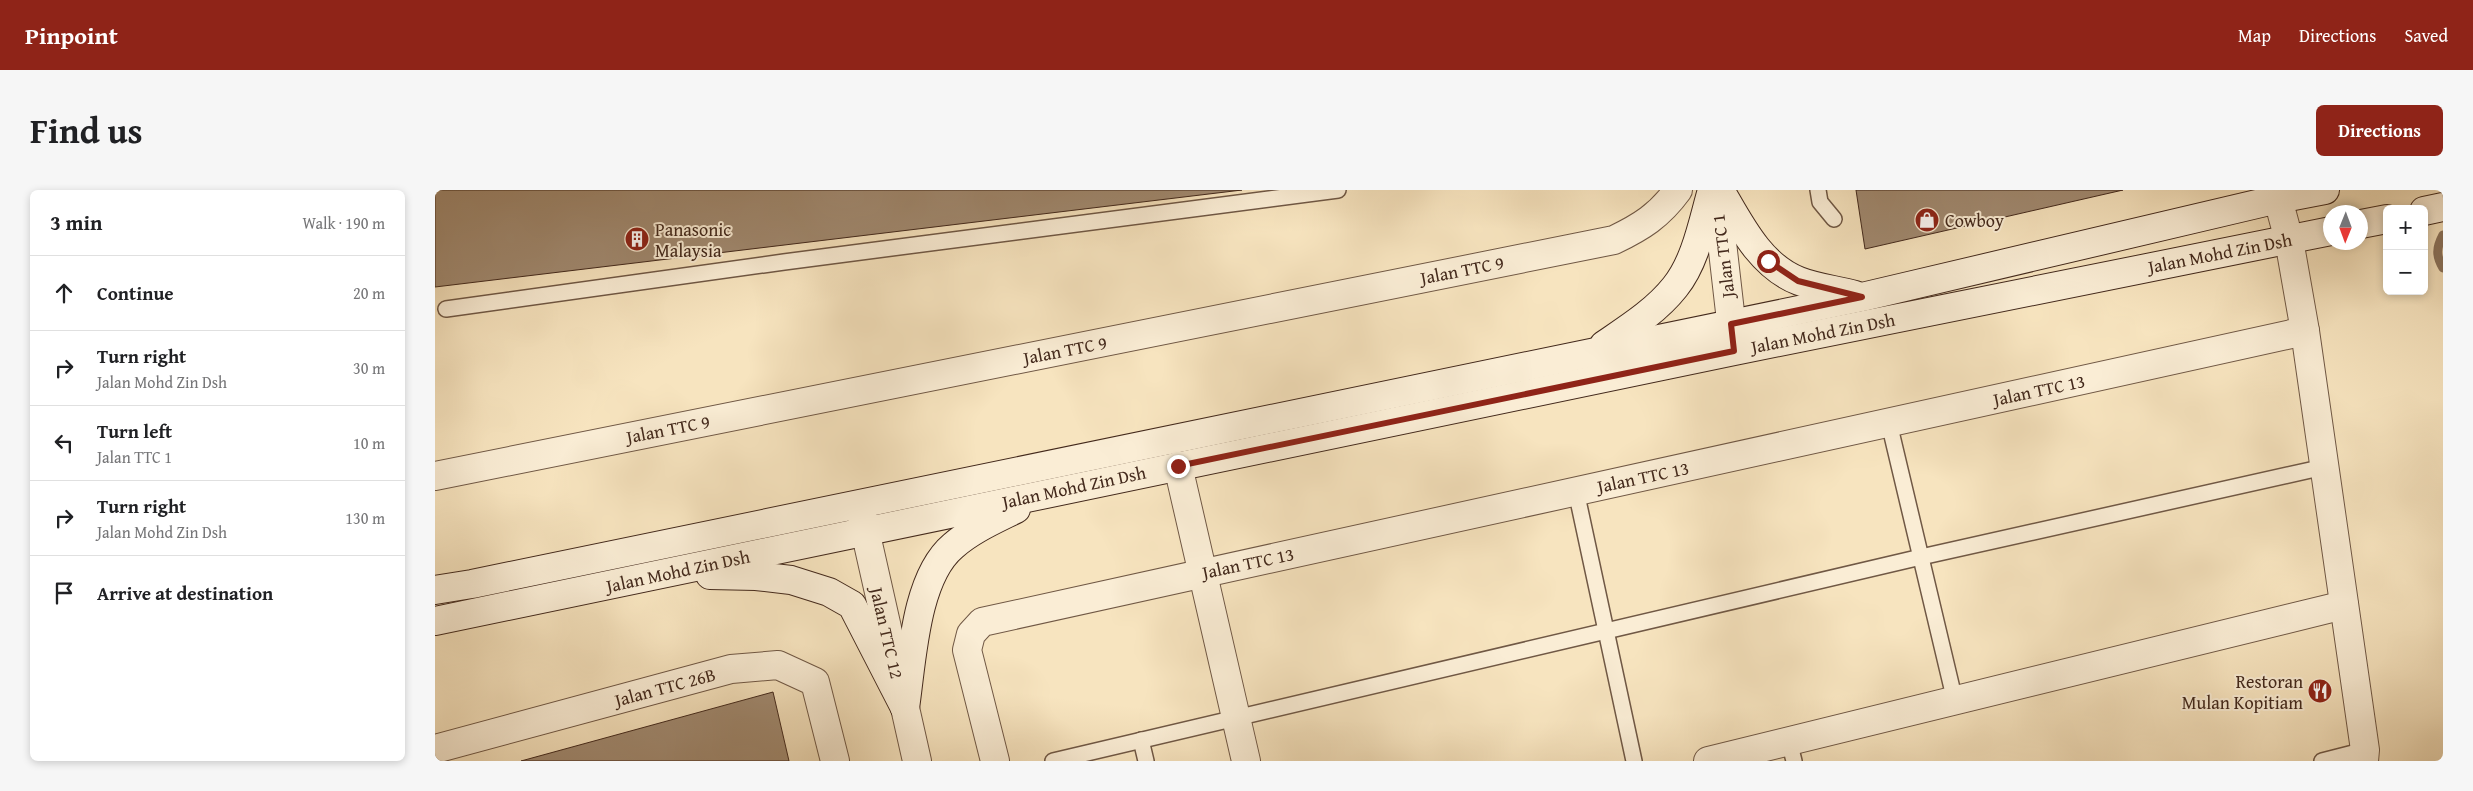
<!DOCTYPE html>
<meta charset="utf-8">
<style>
:root{--surface:#fff;--page:#f6f6f6;--text:#202124;--muted:#757577;--line:#e0e0e0;--accent:#8f2418}
body{margin:0;font-family:"Gentium Book Plus",serif;background:var(--page);color:var(--text)}
.controls{position:absolute;right:15px;top:15px;display:grid;overflow:hidden;border-radius:8px;box-shadow:0 2px 8px #0003}
.controls button{width:45px;height:45px;display:grid;place-items:center;padding:0;border:0;border-bottom:1px solid var(--line);background:var(--surface);color:var(--text);font:25px sans-serif}
.compass{position:absolute;left:1888px;top:15px;width:45px;height:45px;border-radius:50%;background:var(--surface);box-shadow:0 2px 8px #0003;rotate:181deg}
.stop{position:absolute;width:15px;height:15px;margin:-11px;border:4px solid #8f2418;border-radius:50%;background:#fff}
.stop.end{background:#8f2418;border-color:#fff;box-shadow:0 1px 5px #0008}
.list{margin:0;padding:0;list-style:none}
h2{display:flex;justify-content:space-between;align-items:center;height:65px;margin:0;padding:0 20px;font-size:21px}
h2 small{font-size:16px;font-weight:400;color:var(--muted)}
.list li{display:grid;grid-template-columns:32px 1fr auto;gap:15px;align-items:center;box-sizing:border-box;height:75px;padding:0 20px;border-top:1px solid var(--line)}
.list b{display:block;font-size:19px;white-space:nowrap}
.list p{margin:0;font-size:16px;white-space:nowrap;color:var(--muted)}
.list em{font-size:16px;font-style:normal;color:var(--muted)}
.icon{flex:none;width:28px;height:28px;fill:none;stroke:currentColor;stroke-width:2;stroke-linecap:round;stroke-linejoin:round}
.map{position:relative;flex:none;width:2008px;height:571px;overflow:hidden;border-radius:8px}
header{display:flex;align-items:center;gap:30px;box-sizing:border-box;height:70px;padding:0 25px;background:var(--accent);color:#fff}
header strong{font-size:24px}
nav{display:flex;gap:28px;margin-inline-start:auto;font-size:18px}
.intro{display:flex;align-items:center;justify-content:space-between;box-sizing:border-box;height:120px;padding:0 30px}
h1{margin:0;font-size:35px}
.button{padding:12px 22px;border-radius:8px;background:var(--accent);color:#fff;font-size:18px;font-weight:700}
main{display:flex;gap:30px;padding:0 30px}
aside{flex:1;background:var(--surface);border-radius:8px;box-shadow:0 2px 8px #0003}
.map>svg:first-child{display:block}
.lines{fill:none;stroke-linecap:round;stroke-linejoin:round}
.stream{stroke:#8a735d;stroke-width:9}
.building{fill:#a18a71;stroke:#43291c}
.service-casing{stroke:#705845;stroke-width:18}
.minor-casing{stroke:#705845;stroke-width:30}
.secondary-casing{stroke:#43291c;stroke-width:30}
.service{stroke:#faedd5;stroke-width:15}
.minor{stroke:#faedd5;stroke-width:28}
.secondary{stroke:#faedd5;stroke-width:28}
.route{stroke:#8f2418;stroke-width:6}
.labels{text-anchor:middle;dominant-baseline:central;stroke-width:4;stroke-linejoin:round;paint-order:stroke}
.poi-label{font-size:18px;fill:#43291c;stroke:#faedd5;text-anchor:start}
.street-label{font-size:18px;fill:#43291c;stroke:#faedd5}
</style>
<header>
<strong>Pinpoint</strong>
<nav><a>Map</a><a>Directions</a><a>Saved</a></nav>
</header>
<div class="intro"><h1>Find us</h1><a class="button">Directions</a></div>
<main>
<aside>
<h2>3 min<small>Walk · 190 m</small></h2>
<ul class="list">
<li><svg class="icon" aria-label="ahead" viewBox="0 0 24 24"><path d="M12 20V5M6 11l6-6 6 6"/></svg><div><b>Continue</b></div><em>20 m</em></li>
<li><svg class="icon" aria-label="right" viewBox="0 0 24 24"><path d="M7 20v-9h11M14 6l5 5-5 5"/></svg><div><b>Turn right</b><p>Jalan Mohd Zin Dsh</p></div><em>30 m</em></li>
<li><svg class="icon" aria-label="left" viewBox="0 0 24 24"><path d="M17 20v-9H6M10 6l-5 5 5 5"/></svg><div><b>Turn left</b><p>Jalan TTC 1</p></div><em>10 m</em></li>
<li><svg class="icon" aria-label="right" viewBox="0 0 24 24"><path d="M7 20v-9h11M14 6l5 5-5 5"/></svg><div><b>Turn right</b><p>Jalan Mohd Zin Dsh</p></div><em>130 m</em></li>
<li><svg class="icon" aria-label="arrive" viewBox="0 0 24 24"><path d="M6 21V4h12l-3 4 3 4H6"/></svg><div><b>Arrive at destination</b></div></li>
</ul>
</aside>
<div class="map">
<svg width="2008" height="571" viewBox="0 0 2008 571">
<rect width="100%" height="100%" fill="#f7e4bf"/>
<filter id="stains"><feTurbulence type="fractalNoise" baseFrequency=".004" numOctaves="4"/><feColorMatrix values="0 0 0 0 .2 0 0 0 0 .09 0 0 0 0 .02 0 0 0 .5 -.17"/></filter>
<radialGradient id="worn" r=".72"><stop offset=".6" stop-color="#630" stop-opacity="0"/><stop offset="1" stop-color="#630" stop-opacity=".3"/></radialGradient>
<g class="lines">
<path class="stream" d="M 2008,45 C 2001,58 2001,66 2008,78"/>
</g>
<g class="building">
<polygon points="0,0 807,0 0,97"/>
<polygon points="1421,0 1688,0 1430,59"/>
<polygon points="338,502 354,571 86,571"/>
</g>
<g class="lines">
<defs>
<g id="service">
<polyline points="1383,0 1385,12 1399,29"/>
<polyline points="11,119 349,72 903,0"/>
<polyline points="1454,233 1520,511"/>
<polyline points="1141,301 1199,571"/>
<polyline points="706,550 711,571"/>
<polyline points="1354,551 1359,571"/>
<polyline points="618,571 1486,367 1889,277"/>
<polyline points="1887,571 1930,560"/>
</g>
<g id="minor">
<polyline points="1281,0 1299,157"/>
<polyline points="1843,9 1854,50 1870,141 1930,560 1929,571"/>
<polyline points="743,276 811,571"/>
<path d="M 0,286 L 1179,50 C 1206,37 1224,26 1243,0"/>
<polyline points="425,318 482,571"/>
<polyline points="0,559 296,479 343,475 380,492 400,571"/>
<polyline points="560,571 532,460 536,444 547,432 1870,141"/>
<polyline points="1273,571 1909,415"/>
</g>
<g id="secondary">
<path d="M 1285,0 C 1305,34 1325,76 1364,91 C 1382,98 1402,100 1420,105"/>
<polyline points="1989,21 2008,17"/>
<polyline points="1926,34 1952,29"/>
<path d="M 1169,155 C 1194,138 1221,121 1240,97 C 1261,71 1268,31 1277,0"/>
<polyline points="275,385 321,386 356,390 394,402 417,415 470,518"/>
<polyline points="0,400 37,394 1427,107 1843,9 1890,0"/>
<polyline points="0,431 1299,161 1896,41"/>
<path d="M 470,518 C 477,471 480,388 518,356 C 536,340 559,330 581,319"/>
</g>
</defs>
<use href="#service" class="service-casing"/>
<use href="#minor" class="minor-casing"/>
<use href="#secondary" class="secondary-casing"/>
<use href="#service" class="service"/>
<use href="#minor" class="minor"/>
<use href="#secondary" class="secondary"/>
</g>
<g class="lines">
<polyline class="route" points="743,276 1299,161 1296,134 1427,107 1363,91 1333,71"/>
</g>
<defs>
<symbol id="shop-disc" viewBox="-11 -11 22 22"><circle r="9.5" fill="#8f2418" stroke="#faedd5"/><path d="M-5-2.5h2.3a2.7 3.5 0 0 1 5.4 0H5L5.5 6h-11ZM-1.5-2.5h3a1.5 2.3 0 0 0-3 0Z" fill="#fff"/></symbol>
<symbol id="building-disc" viewBox="-11 -11 22 22"><circle r="9.5" fill="#8f2418" stroke="#faedd5"/><path d="M-4-6H4V6H1V3H-1V6H-4ZM-2.5-4.3h1.7v1.8h-1.7ZM.8-4.3h1.7v1.8H.8ZM-2.5-1h1.7V.8h-1.7ZM.8-1h1.7V.8H.8Z" fill="#fff"/></symbol>
<symbol id="restaurant-disc" viewBox="-11 -11 22 22"><circle r="9.5" fill="#8f2418" stroke="#faedd5"/><path d="M-5-6h1v4h1v-4h1v4h1v-4h1v5L-1.5 .5V6h-2V.5L-5-1ZM5-6V6H3V1.5H1.5Q1.5-4 5-6Z" fill="#fff"/></symbol>
</defs>
<g fill-rule="evenodd">
<use href="#shop-disc" x="1478" y="16" width="28" height="28"/>
<use href="#building-disc" x="188" y="35" width="28" height="28"/>
<use href="#restaurant-disc" x="1871" y="487" width="28" height="28"/>
</g>
<g class="labels">
<g class="poi-label">
<text x="1510" y="30">Cowboy</text>
<text x="220" y="39">Panasonic<tspan x="220" dy="21">Malaysia</tspan></text>
<text x="1868" y="491" text-anchor="end">Restoran<tspan x="1868" dy="21">Mulan Kopitiam</tspan></text>
</g>
<g class="street-label">
<text transform="translate(1785 63) rotate(-11)">Jalan Mohd Zin Dsh</text>
<text transform="translate(1288 66) rotate(-97)">Jalan TTC 1</text>
<text transform="translate(1027 80) rotate(-11)">Jalan TTC 9</text>
<text transform="translate(1388 143) rotate(-11)">Jalan Mohd Zin Dsh</text>
<text transform="translate(630 160) rotate(-11)">Jalan TTC 9</text>
<text transform="translate(1604 200) rotate(-12)">Jalan TTC 13</text>
<text transform="translate(233 239) rotate(-11)">Jalan TTC 9</text>
<text transform="translate(1208 287) rotate(-12)">Jalan TTC 13</text>
<text transform="translate(639 297) rotate(-12)">Jalan Mohd Zin Dsh</text>
<text transform="translate(813 373) rotate(-12)">Jalan TTC 13</text>
<text transform="translate(243 381) rotate(-12)">Jalan Mohd Zin Dsh</text>
<text transform="translate(452 443) rotate(77)">Jalan TTC 12</text>
<text transform="translate(230 497) rotate(-15)">Jalan TTC 26B</text>
</g>
</g>
<rect width="100%" height="100%" filter="url(#stains)"/>
<rect width="100%" height="100%" fill="url(#worn)"/>
</svg>
<div class="controls">
<button>+</button>
<button>−</button>
</div>
<svg class="compass" viewBox="-18 -18 36 36"><path d="M0-13l5 13h-10z" fill="#e53935"/><path d="M0 13l5-13h-10z" fill="#757577"/></svg>
<div class="stop" style="left:1333px;top:71px"></div>
<div class="stop end" style="left:743px;top:276px"></div>
</div>
</main>
